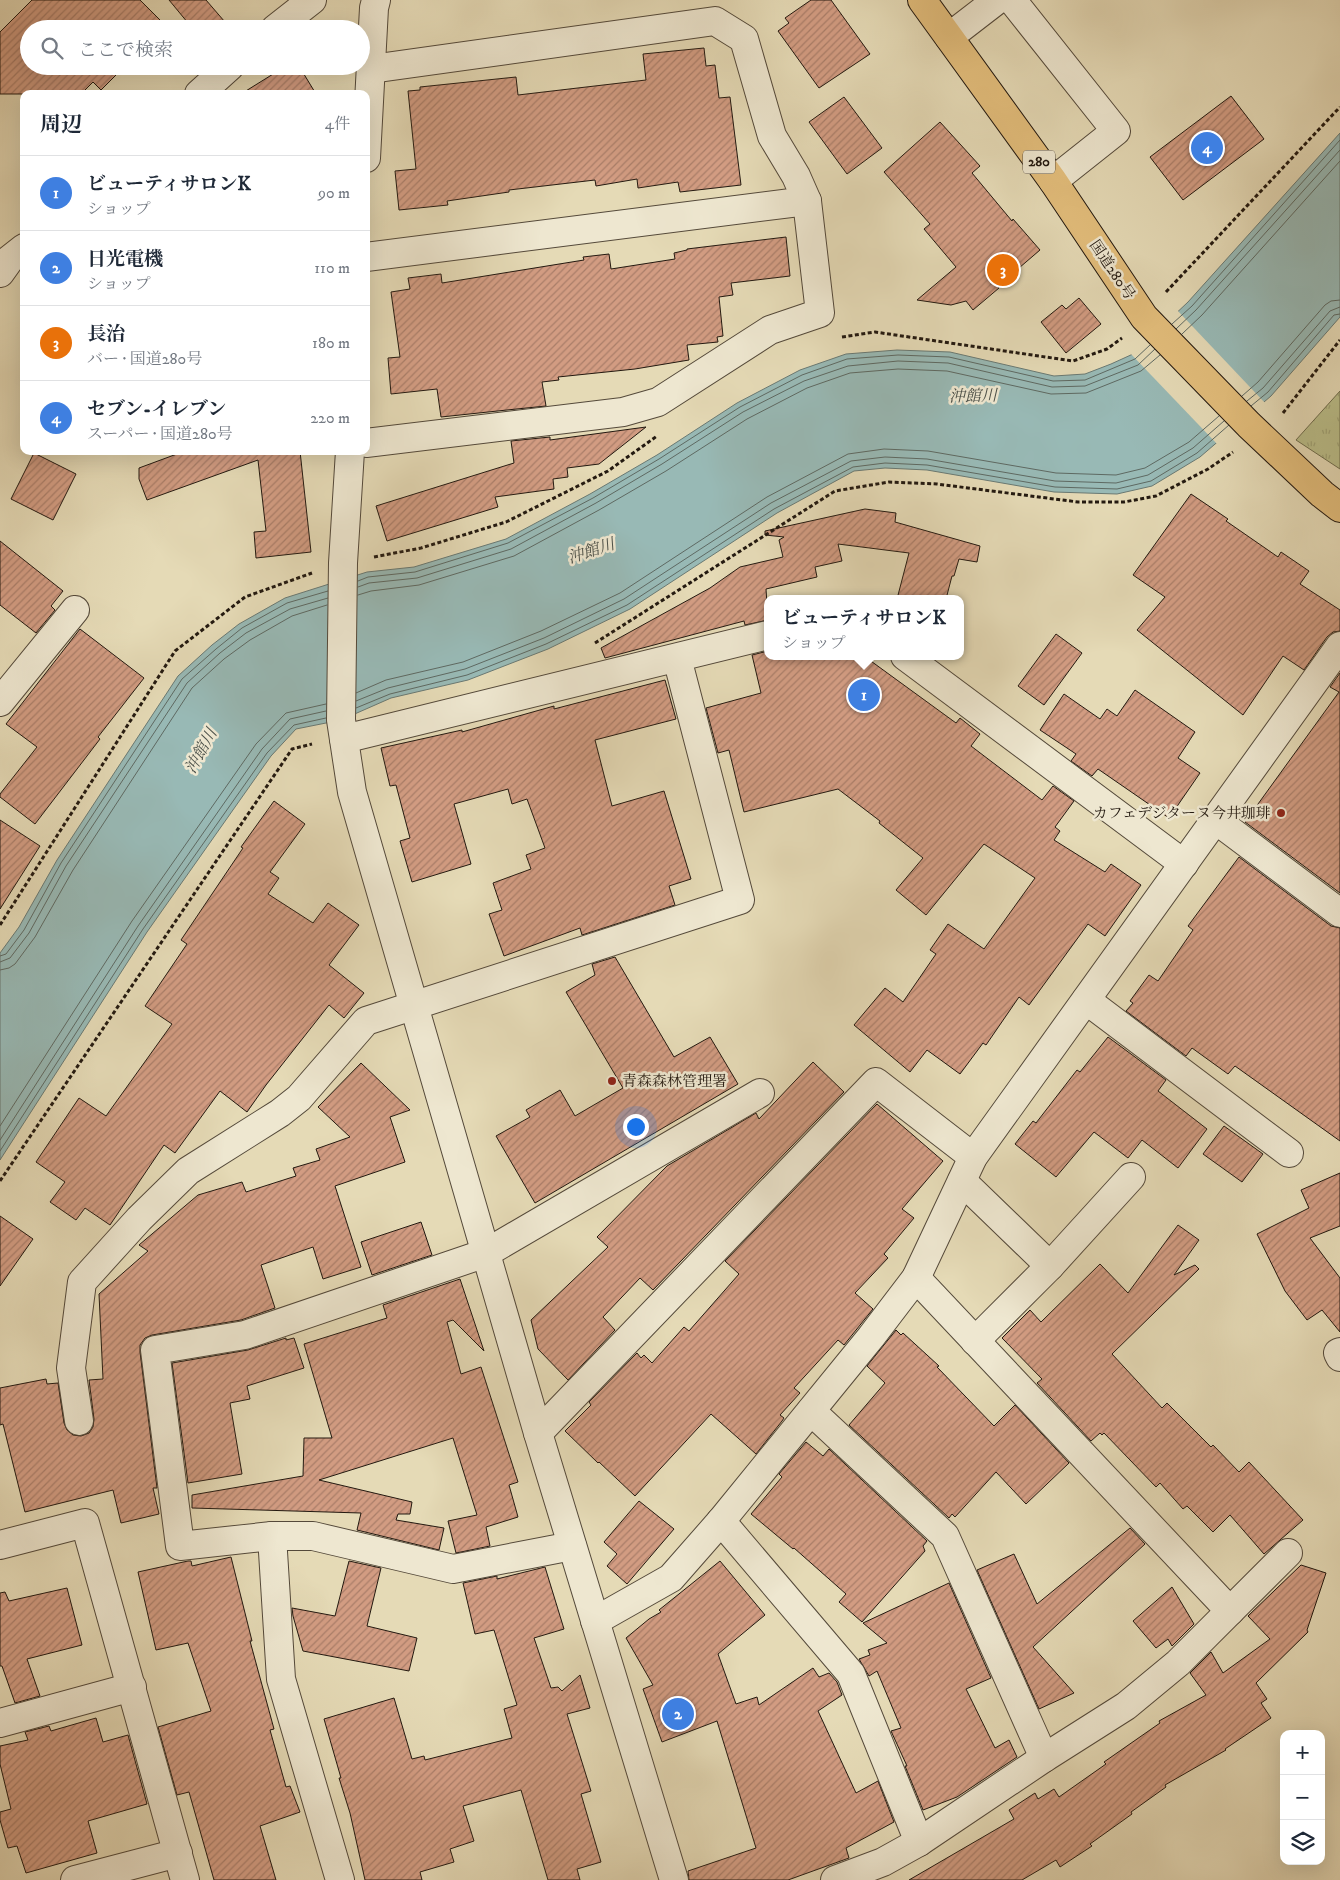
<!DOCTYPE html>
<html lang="ja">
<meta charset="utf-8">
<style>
:root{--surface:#fff;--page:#f6f6f7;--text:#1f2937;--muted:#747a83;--line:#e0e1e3;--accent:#8f2418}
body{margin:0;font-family:"IM FELL DW Pica","Noto Serif JP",serif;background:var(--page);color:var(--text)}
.controls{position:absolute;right:15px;bottom:15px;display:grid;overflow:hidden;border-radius:10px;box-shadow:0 5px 20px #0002}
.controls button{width:45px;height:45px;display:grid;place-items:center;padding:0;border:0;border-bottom:1px solid var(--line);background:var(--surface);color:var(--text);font:25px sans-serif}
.you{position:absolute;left:635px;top:1126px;width:18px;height:18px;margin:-12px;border:4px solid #fff;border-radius:50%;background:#1a73e8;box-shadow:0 0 0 8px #1a73e833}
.badge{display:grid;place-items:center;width:32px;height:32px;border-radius:50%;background:var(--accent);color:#fff;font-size:16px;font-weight:700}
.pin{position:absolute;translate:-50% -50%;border:2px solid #fff;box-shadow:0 1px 5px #0006}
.popup{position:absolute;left:764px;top:595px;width:200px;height:65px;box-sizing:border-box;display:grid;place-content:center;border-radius:10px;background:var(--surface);filter:drop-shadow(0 1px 4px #0005);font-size:16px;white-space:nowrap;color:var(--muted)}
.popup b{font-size:19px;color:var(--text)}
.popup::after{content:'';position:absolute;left:50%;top:100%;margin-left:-10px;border:10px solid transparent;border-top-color:var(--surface)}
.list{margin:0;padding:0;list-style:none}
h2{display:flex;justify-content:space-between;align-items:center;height:65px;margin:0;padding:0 20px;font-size:21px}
h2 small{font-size:16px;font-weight:400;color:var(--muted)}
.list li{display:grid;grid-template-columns:32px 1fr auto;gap:15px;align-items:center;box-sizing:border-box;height:75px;padding:0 20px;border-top:1px solid var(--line)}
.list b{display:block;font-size:19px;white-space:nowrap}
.list p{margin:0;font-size:16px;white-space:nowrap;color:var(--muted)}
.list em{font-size:16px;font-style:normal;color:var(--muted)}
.icon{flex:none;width:28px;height:28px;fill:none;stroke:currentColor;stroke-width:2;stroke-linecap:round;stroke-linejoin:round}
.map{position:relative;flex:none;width:1340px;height:1880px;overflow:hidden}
.search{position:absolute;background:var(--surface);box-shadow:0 5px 20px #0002;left:20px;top:20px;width:350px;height:55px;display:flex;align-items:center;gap:12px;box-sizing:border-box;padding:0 18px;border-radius:28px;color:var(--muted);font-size:19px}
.panel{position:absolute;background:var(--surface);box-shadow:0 5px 20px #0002;left:20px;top:90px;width:350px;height:365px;border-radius:10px}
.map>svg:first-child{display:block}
.grass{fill:url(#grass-tufts);stroke:#6e6c4d}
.water{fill:#98b9b5;stroke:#697973}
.pier{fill:#e5dab6}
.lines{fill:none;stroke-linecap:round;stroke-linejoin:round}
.shore{stroke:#5e6962;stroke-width:1}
.building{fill:url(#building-hatch);stroke:#231910}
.minor-casing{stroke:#54493a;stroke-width:30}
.highway-casing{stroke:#231910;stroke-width:30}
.path{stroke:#231910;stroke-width:3;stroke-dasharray:4 2.5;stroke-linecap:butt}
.minor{stroke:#eee7d0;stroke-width:28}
.highway{stroke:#e2bd7b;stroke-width:28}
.poi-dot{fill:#8f2418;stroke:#eee7d0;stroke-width:2}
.labels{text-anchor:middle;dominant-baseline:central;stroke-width:5;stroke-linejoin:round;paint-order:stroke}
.shield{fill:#eee7d0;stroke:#60574a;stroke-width:1}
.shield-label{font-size:14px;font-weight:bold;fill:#231910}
.street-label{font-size:15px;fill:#231910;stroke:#eee7d0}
.poi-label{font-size:15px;fill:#231910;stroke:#eee7d0;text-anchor:end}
.water-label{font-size:16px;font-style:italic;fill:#4c514a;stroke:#eee7d0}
</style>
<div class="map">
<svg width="1340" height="1880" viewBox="0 0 1340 1880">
<defs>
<pattern id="grass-tufts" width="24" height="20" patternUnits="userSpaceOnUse" patternTransform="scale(1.25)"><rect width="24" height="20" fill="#babe8a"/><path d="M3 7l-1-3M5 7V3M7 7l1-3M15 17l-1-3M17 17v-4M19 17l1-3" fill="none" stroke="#a0a376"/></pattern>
<pattern id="building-hatch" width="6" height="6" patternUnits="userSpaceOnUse" patternTransform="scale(1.25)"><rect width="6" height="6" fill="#d29c82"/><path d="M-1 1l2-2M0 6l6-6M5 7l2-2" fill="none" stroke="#aa7e69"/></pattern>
</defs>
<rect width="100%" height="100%" fill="#e5dab6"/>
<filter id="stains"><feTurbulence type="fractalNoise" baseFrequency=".004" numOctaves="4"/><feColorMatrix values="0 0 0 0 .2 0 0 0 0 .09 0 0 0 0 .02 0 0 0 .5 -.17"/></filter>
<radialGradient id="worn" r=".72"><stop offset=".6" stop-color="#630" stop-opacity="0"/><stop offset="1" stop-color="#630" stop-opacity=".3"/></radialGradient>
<polygon class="grass" points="1340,391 1340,469 1296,440"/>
<polygon class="water" points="1340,133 1340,317 1271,396 1200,457 1152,486 1117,494 1054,492 927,470 885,468 854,471 777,513 630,609 548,649 468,680 391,698 341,720 296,729 271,756 147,932 0,1160 0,953 19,927 57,860 178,676 212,645 239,624 285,598 367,572 414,567 506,539 590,494 657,455 737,403 800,370 846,354 897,350 950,352 1054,376 1085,374 1111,364 1133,354 1188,302"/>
<polygon class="pier" points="1177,310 1266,404 1218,445 1130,353"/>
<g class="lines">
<g class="shore">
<polyline points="1172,324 1192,306 1340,140"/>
<polyline points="1176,329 1196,310 1340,150"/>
<polyline points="1182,334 1202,315 1340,161"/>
<polyline points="1242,396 1258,382 1325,305 1331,301 1340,300"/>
<polyline points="1247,401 1263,388 1330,311 1340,307"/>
<polyline points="1251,406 1268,392 1334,315 1340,314"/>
<polyline points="358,581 368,577 415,572 508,543 593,498 659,459 740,407 802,375 847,359 898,355 949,357 1053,381 1085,380 1135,359 1150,345"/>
<polyline points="358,587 369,583 417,578 511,549 596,503 662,464 743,412 804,381 848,366 898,361 948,363 1052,387 1085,386 1138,365 1155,349"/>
<polyline points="358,595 371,591 419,585 514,556 599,510 666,471 747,419 807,388 850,373 898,369 947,371 1051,394 1086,393 1141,371 1160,355"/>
<polyline points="356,693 386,680 463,662 541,631 620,593 767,497 848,454 884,449 928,451 1056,473 1116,475 1145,468 1189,442 1219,416"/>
<polyline points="356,701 388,688 465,669 544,638 624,599 771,503 851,461 885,457 927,459 1055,481 1116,483 1148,475 1193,448 1224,421"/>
<polyline points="356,708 390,694 467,675 546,644 627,605 774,509 853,467 885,463 927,465 1055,487 1117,489 1151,481 1197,453 1229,425"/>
<polyline points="0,956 6,954 24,930 61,863 182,679 216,649 242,628 287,603 328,591"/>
<polyline points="0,962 10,958 29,933 66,866 187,683 220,653 246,633 290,609 328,598"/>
<polyline points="0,970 9,968 15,964 35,937 73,870 192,688 224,659 250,640 292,616 327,605"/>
<polyline points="0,1126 132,921 256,744 286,713 326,704"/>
<polyline points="0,1140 138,926 262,749 290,719 326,711"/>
<polyline points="0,1151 143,929 267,753 294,725 326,718"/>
</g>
</g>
<g class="building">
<polygon points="32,0 140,0 166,26 163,29 29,29 29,66 125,66 101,90 93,82 81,94 0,94 0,32"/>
<polygon points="169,0 206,0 231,29 193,29"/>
<polygon points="811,0 831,0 870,54 819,88 778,31 789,23 785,18"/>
<polygon points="704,48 706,66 715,65 719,98 730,97 741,185 680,192 678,182 638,188 637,179 596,186 595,180 509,190 509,192 447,201 448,205 399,210 395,171 416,169 408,91 420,90 420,87 516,77 518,95 646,80 643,54"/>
<polygon points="286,66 299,66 316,94 241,94"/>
<polygon points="1231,96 1264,139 1183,200 1150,157"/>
<polygon points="844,97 882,148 847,174 809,122"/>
<polygon points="940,122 980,166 972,173 1012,221 1013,219 1040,250 998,286 999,288 973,310 966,301 951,305 917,300 956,267 924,229 930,224 884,172"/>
<polygon points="786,237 790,276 731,283 733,295 719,297 723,336 717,337 718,342 687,345 689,360 635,369 558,377 559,380 542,382 546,406 507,410 441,417 437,389 391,394 388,358 400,357 391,292 410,289 408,278 441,274 442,283 584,260 583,257 609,254 611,269 675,259 674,253 687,250 687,249"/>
<polygon points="1079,298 1101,324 1066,353 1041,322 1062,305 1066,309"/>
<polygon points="646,427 599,464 567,468 568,477 553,479 554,489 495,497 498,507 387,541 376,506 514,463 511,441 550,437 550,440"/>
<polygon points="185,451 300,451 311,552 256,558 254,532 266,531 258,460 147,500 139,479 139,468"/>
<polygon points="34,453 76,474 53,520 11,499"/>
<polygon points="1191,494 1228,519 1226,521 1278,557 1281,552 1309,571 1300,584 1340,610 1340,631 1333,632 1327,637 1304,670 1283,656 1243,715 1137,630 1165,597 1133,575"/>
<polygon points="865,509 896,513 895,522 980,546 977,562 959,559 954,576 952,576 946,599 897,599 909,553 838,544 842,561 815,567 817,577 766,589 768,620 745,625 744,621 605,658 601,648 710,588 740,567 783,557 779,540 784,537 765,535 765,531"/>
<polygon points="0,541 63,591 51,606 55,610 36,633 0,605"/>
<polygon points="80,629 144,678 98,737 100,739 35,824 0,797 0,794 37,747 6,724"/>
<polygon points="1056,634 1082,653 1044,705 1018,686"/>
<polygon points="768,651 768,656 864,656 956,723 960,718 980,734 971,746 1042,800 1053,786 1074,801 1055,827 1060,831 1054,840 1105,872 1111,864 1141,885 1105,936 1088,924 1029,1005 1019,997 986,1045 983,1043 960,1074 927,1050 910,1072 854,1025 885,988 903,1002 936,954 930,950 948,924 984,949 1035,878 984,844 926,915 896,890 923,858 879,823 880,821 838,789 744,812 729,750 718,753 706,708 761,693 752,655"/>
<polygon points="1340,673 1340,893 1245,822 1339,692 1330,687"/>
<polygon points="665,680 676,719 595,740 612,806 664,791 691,879 669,886 675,905 582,935 580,928 504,956 489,914 502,910 493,883 531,869 526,855 545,848 527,799 512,804 508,789 454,804 471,864 412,882 400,841 410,838 396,785 390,786 381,748 462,730 462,732 554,706 554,709"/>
<polygon points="1135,690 1195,732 1178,758 1200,773 1169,818 1098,769 1092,776 1071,761 1076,754 1040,730 1064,694 1100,719 1107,709 1117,716"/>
<polygon points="274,801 305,824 270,872 279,878 268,894 313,923 328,903 359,925 329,965 364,993 344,1018 329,1005 266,1085 247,1112 220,1091 175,1153 164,1145 110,1225 85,1208 76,1220 50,1202 65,1182 36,1162 79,1098 106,1116 172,1024 145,1006 187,944 181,940 243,848 241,847"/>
<polygon points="0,820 40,846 0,909"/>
<polygon points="1239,857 1331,926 1340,928 1340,1141 1235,1066 1228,1074 1192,1048 1186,1056 1126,1011 1133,1003 1130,1001 1149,975 1158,981 1193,930 1188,926"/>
<polygon points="615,957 674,1057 710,1037 738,1084 535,1203 496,1136 530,1117 526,1110 560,1090 575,1116 623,1088 566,992 595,975 592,964"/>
<polygon points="1108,1037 1166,1080 1158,1091 1207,1129 1178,1168 1142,1140 1128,1158 1094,1132 1056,1177 1015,1144 1033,1121 1036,1123 1077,1070 1080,1072"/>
<polygon points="813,1062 844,1092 653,1290 640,1278 603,1317 615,1330 568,1380 538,1349 531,1320 608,1247 597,1237 667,1166 756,1113 759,1119"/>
<polygon points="361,1063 410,1110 390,1117 405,1162 335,1186 361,1267 323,1279 313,1247 261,1265 275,1308 241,1320 152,1335 145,1338 140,1345 140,1352 157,1488 153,1488 159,1514 121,1523 113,1490 25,1512 3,1424 0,1425 0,1388 46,1379 47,1384 58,1383 64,1423 67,1430 73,1435 81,1436 89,1433 93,1427 94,1419 89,1380 103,1379 99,1294 148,1251 139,1245 198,1195 242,1182 246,1192 296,1176 293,1168 320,1160 316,1149 350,1137 318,1107"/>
<polygon points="877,1104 943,1161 902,1209 914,1218 884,1254 888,1258 855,1293 873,1309 844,1345 838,1340 794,1388 800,1393 780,1415 784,1418 782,1421 756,1454 711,1414 635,1496 599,1462 598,1463 565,1431 591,1405 589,1402 637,1353 641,1358 644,1355 652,1363 684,1327 689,1331 739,1274 725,1261"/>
<polygon points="1224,1126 1263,1154 1242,1182 1203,1154"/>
<polygon points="1340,1173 1340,1226 1310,1238 1340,1278 1340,1332 1322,1310 1307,1320 1285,1291 1257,1234 1309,1208 1301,1190"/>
<polygon points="0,1216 33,1239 0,1286"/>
<polygon points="421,1222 432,1255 372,1275 361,1242"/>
<polygon points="1178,1225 1199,1240 1174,1275 1195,1265 1199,1269 1112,1354 1162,1408 1167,1403 1211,1447 1213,1445 1239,1472 1249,1462 1303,1520 1264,1554 1230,1515 1213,1532 1187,1506 1183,1509 1160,1483 1156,1487 1104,1433 1102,1435 1100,1433 1091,1441 1037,1383 1042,1379 1002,1338 1030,1310 1041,1322 1100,1264 1128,1293"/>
<polygon points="460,1279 484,1351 453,1320 447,1322 461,1374 481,1367 518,1482 509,1485 518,1517 486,1527 490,1546 456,1553 448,1521 477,1515 453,1438 319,1480 412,1502 410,1514 398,1514 396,1520 444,1528 439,1550 357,1530 361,1513 192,1508 192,1495 303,1476 304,1438 332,1438 304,1344 387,1318 383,1305"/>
<polygon points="896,1330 901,1335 903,1333 939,1366 937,1367 994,1426 1015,1405 1069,1463 1026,1504 996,1472 955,1517 952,1514 949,1518 849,1425 885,1383 867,1366"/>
<polygon points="286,1338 286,1340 294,1338 304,1368 247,1386 250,1399 230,1403 242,1474 188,1483 172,1363 248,1350"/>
<polygon points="806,1442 823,1456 829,1449 927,1541 923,1546 925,1551 862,1622 839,1602 846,1594 794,1548 793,1549 751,1514 782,1477 779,1474"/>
<polygon points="639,1501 674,1529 627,1584 607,1566 617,1554 604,1542"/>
<polygon points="1130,1528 1145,1544 1033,1647 1074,1693 1039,1709 977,1570 1014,1554 1037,1604"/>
<polygon points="231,1557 252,1641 250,1641 274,1729 270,1730 286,1787 290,1786 300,1812 260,1826 276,1880 214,1880 189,1792 177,1795 158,1727 211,1711 188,1643 156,1650 138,1572 188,1561 191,1561 192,1566"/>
<polygon points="349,1561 381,1568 367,1626 417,1638 409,1671 303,1651 293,1616 292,1608 335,1616"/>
<polygon points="720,1561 765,1615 718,1654 736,1704 757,1697 759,1705 813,1668 819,1677 829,1673 837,1682 842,1695 818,1711 856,1793 878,1781 894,1822 846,1848 849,1858 788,1880 689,1880 688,1871 756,1848 717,1721 662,1742 643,1689 653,1685 626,1638 649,1619 661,1612 659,1610"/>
<polygon points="1301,1565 1326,1573 1307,1630 1308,1632 1256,1683 1267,1699 1261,1703 1271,1718 1225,1749 1226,1750 1165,1785 1166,1787 1131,1812 1132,1814 1090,1844 1092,1846 1060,1867 1056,1860 1022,1880 909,1880 1014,1819 1009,1810 1035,1793 1038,1799 1054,1789 1059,1797 1106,1764 1104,1762 1160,1723 1159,1721 1206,1695 1190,1673 1211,1652 1223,1673 1270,1639 1248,1616"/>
<polygon points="545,1567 564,1629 534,1638 551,1688 558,1687 562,1691 580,1675 590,1708 567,1714 591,1791 581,1794 601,1862 577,1869 580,1880 548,1880 521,1790 463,1806 474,1841 450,1849 454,1862 420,1872 422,1880 365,1880 350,1813 339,1778 341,1778 324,1719 394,1698 412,1759 424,1756 425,1760 512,1738 504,1709 517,1705 494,1630 475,1634 463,1583 497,1576 497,1579"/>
<polygon points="949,1583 991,1678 966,1689 995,1748 1009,1740 1017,1757 957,1797 923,1810 905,1766 907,1766 891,1731 901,1728 877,1671 869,1676 859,1659 870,1655 868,1650 887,1643 863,1623"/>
<polygon points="1172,1587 1194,1624 1172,1646 1168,1639 1156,1648 1133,1621"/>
<polygon points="67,1588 82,1645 27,1659 40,1696 15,1703 2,1666 0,1666 0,1593 5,1592 9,1601"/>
<polygon points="96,1718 103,1742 128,1735 147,1804 88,1821 97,1853 26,1873 17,1846 8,1848 0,1820 0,1812 11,1809 0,1764 0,1746 28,1740 25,1732 49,1726 51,1731"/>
</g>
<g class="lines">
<defs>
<g id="minor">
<polyline points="1012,0 1116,131 1053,181"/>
<polyline points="275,29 312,0"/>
<polyline points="949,37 997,0"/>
<polyline points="199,94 230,66"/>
<polyline points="366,158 374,8 376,0"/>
<polyline points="366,257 807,201"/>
<polyline points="0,273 10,259 24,248"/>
<polyline points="366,443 623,412 658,402 770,330 820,313 807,201 796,176 772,136 744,39 715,21 371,69"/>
<polyline points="350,451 343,563 341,720 352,792 538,1433 674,1880"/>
<polyline points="905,656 1184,864"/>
<polyline points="0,702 75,610"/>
<polyline points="344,739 768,635"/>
<polyline points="1216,820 1340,913"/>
<polyline points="1086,1000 1289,1153"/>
<polyline points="962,1181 1050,1266"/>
<polyline points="916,1278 1230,1611"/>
<polyline points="975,1341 1050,1266 1131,1177"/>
<polyline points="1340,1352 1338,1353 1340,1357"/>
<polyline points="811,1411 945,1536 1044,1758"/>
<polyline points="79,1421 71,1368 82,1282 139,1219 188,1171 280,1113 299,1098 366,1021 740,900 677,658"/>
<polyline points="538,1433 876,1082 973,1157"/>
<polyline points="721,1521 851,1674 919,1842"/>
<polyline points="272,1536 281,1679 340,1880"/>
<polyline points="0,1545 85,1523 185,1880"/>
<polyline points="572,1546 453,1569 313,1536 272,1536 180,1546 155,1350 245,1335 486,1253 760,1093"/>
<polyline points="595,1621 671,1578 721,1521 871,1337 916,1278 973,1157 1340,646"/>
<polyline points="0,1723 132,1687"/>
<polyline points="75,1880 178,1853"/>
<polyline points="835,1880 883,1862 919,1842 1044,1758 1126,1706 1178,1663 1288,1553"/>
</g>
<polyline id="highway" points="922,0 1053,181 1144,317 1249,425 1322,494 1340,508"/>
</defs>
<use href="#minor" class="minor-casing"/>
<use href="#highway" class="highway-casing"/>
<g class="path">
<polyline points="1166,292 1340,107"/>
<polyline points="842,337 875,332 1073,361 1107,349 1122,338"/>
<polyline points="1283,413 1340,340"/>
<polyline points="374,557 421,548 506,522 608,471 657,436"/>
<polyline points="595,643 835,491 889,482 937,484 1078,502 1124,502 1156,496 1208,469 1233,452"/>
<polyline points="0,925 175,651 245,597 312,573"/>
<polyline points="0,1181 292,749 312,744"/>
</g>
<use href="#minor" class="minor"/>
<use href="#highway" class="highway"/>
</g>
<g class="poi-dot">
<circle cx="1281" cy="813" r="5"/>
<circle cx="612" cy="1081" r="5"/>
</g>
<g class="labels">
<rect class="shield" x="1023" y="150.5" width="32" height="23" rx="4"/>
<g class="shield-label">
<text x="1039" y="162">280</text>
</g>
<g class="street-label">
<text transform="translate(1112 270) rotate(56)">国道280号</text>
</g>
<g class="poi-label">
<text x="1271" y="813">カフェデジターヌ今井珈琲</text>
<text x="622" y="1081" text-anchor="start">青森森林管理署</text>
</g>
<g class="water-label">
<text transform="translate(973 396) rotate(-1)">沖館川</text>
<text transform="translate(591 551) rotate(-18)">沖館川</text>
<text transform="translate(201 751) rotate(-61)">沖館川</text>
</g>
</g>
<rect width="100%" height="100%" filter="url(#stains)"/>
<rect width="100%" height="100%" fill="url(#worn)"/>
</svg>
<div class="controls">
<button>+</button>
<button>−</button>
<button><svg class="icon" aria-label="layers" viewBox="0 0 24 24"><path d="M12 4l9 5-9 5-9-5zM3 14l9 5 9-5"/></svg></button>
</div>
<div class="you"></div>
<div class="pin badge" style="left:864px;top:695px;background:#3f7fe0">1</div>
<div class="popup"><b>ビューティサロンK</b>ショップ</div>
<div class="pin badge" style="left:678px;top:1714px;background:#3f7fe0">2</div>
<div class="pin badge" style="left:1003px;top:270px;background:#e8710a">3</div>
<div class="pin badge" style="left:1207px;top:148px;background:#3f7fe0">4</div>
<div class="search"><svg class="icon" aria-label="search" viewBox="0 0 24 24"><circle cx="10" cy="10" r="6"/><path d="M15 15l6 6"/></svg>ここで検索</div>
<section class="panel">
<h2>周辺<small>4件</small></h2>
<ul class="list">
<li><span class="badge" style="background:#3f7fe0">1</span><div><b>ビューティサロンK</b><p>ショップ</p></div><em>90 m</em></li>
<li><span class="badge" style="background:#3f7fe0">2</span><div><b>日光電機</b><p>ショップ</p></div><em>110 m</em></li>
<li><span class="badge" style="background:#e8710a">3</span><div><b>長治</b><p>バー · 国道280号</p></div><em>180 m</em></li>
<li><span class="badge" style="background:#3f7fe0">4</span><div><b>セブン-イレブン</b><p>スーパー · 国道280号</p></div><em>220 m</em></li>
</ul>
</section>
</div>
